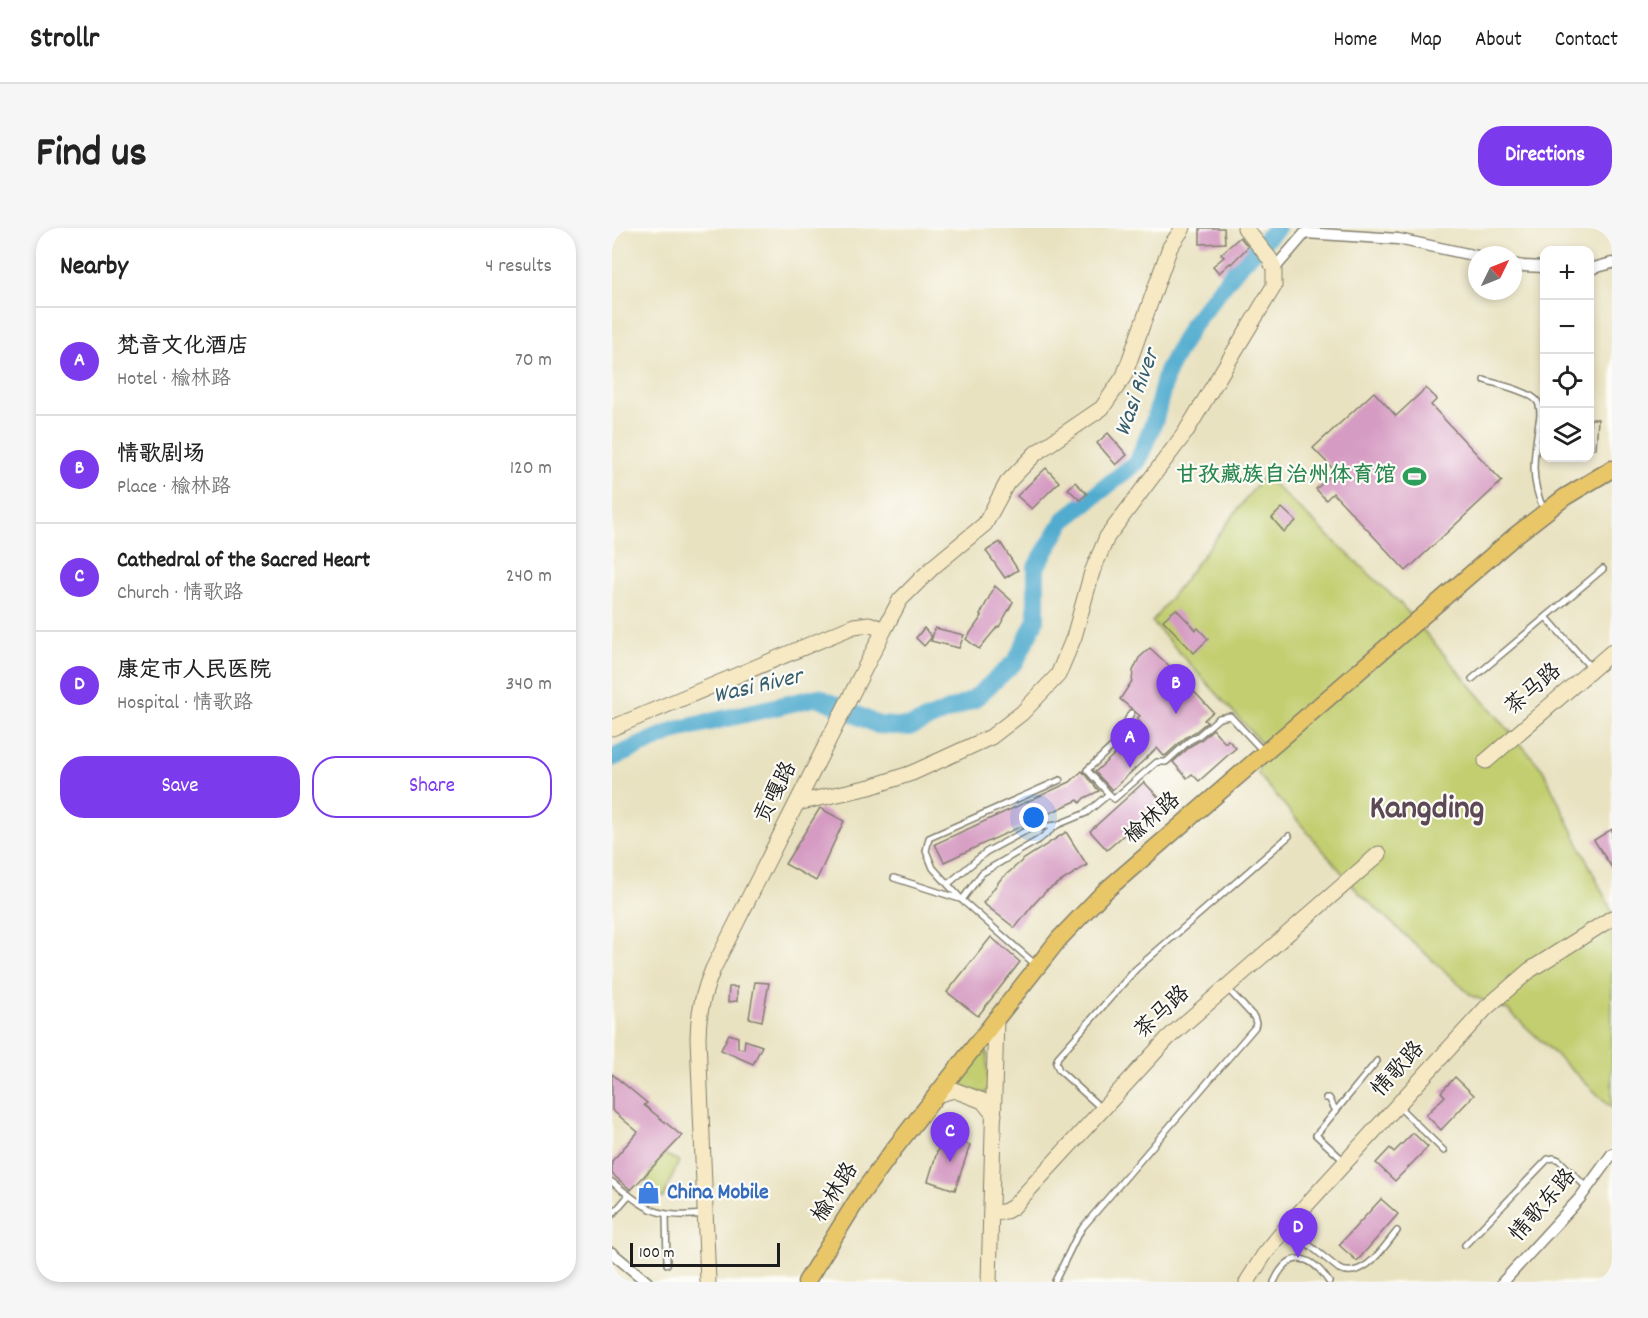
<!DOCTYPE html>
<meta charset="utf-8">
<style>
:root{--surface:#fff;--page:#f6f6f6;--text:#222;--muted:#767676;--line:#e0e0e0;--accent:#7c3aed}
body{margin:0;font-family:Dekko,"LXGW WenKai TC",sans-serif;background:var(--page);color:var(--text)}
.controls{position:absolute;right:18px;top:18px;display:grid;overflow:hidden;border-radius:12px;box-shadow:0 3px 9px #0003}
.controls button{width:54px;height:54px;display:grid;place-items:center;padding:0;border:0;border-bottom:2px solid var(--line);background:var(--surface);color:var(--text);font:30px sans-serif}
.compass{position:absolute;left:856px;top:18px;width:54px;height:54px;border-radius:50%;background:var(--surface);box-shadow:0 3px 9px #0003;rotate:47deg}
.scale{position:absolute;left:18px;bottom:15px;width:150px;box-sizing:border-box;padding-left:6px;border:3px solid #1c1c1c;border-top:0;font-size:16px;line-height:21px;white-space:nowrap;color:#1c1c1c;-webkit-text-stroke:4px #fdfcf7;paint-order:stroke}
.you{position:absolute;left:422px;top:590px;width:21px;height:21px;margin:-15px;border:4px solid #fff;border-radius:50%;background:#1a73e8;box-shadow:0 0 0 9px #1a73e833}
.badge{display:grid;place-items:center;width:39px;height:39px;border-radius:50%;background:var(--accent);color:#fff;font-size:20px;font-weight:700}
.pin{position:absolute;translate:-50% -50px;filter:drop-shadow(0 2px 3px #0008)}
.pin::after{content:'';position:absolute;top:32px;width:21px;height:18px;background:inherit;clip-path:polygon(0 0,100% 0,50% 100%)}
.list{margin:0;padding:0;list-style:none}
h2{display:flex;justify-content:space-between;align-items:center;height:78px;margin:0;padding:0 24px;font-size:26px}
h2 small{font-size:20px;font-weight:400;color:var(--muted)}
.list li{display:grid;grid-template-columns:39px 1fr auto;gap:18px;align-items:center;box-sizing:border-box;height:108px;padding:0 24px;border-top:2px solid var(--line)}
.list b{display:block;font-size:22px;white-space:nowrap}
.list p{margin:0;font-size:20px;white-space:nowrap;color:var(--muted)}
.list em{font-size:20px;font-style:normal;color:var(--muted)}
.actions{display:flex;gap:12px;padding:18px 24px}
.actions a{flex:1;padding:14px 0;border:2px solid var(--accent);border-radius:24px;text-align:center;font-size:21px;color:var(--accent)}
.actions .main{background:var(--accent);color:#fff}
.icon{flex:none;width:33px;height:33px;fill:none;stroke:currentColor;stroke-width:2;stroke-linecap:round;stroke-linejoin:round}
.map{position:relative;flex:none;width:1000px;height:1054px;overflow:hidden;border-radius:24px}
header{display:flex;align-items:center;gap:36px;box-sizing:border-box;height:84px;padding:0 30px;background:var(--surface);border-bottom:2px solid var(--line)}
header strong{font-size:28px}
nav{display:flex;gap:33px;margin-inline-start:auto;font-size:21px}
.intro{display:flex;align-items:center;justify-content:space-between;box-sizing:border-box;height:144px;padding:0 36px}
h1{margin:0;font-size:42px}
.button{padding:15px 27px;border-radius:24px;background:var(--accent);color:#fff;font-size:21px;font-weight:700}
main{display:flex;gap:36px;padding:0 36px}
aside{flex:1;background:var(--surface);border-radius:24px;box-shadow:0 3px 9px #0003}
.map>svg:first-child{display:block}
.green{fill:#c2ce70;stroke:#6f7546;stroke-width:1.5}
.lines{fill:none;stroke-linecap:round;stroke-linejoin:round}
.river{stroke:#51accf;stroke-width:18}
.building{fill:#d69bc3}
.lane-casing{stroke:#827f6e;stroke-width:8}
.street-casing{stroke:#827f6e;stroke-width:13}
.secondary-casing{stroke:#827f6e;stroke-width:17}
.primary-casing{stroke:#827f6e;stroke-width:19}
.lane{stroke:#fff;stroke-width:5}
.street{stroke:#fff;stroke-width:10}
.secondary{stroke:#f6e9c3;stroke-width:15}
.primary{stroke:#e9c769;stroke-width:16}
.labels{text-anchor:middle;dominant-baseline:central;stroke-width:4.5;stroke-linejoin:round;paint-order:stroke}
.leisure-label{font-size:22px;font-weight:bold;fill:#27864d;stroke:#fdfcf7;text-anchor:end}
.street-label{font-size:22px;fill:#1c1c1c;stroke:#fdfcf7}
.shop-label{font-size:22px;font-weight:bold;fill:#366cbe;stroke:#fdfcf7;text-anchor:start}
.water-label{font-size:24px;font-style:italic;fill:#345d6d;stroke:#fdfcf7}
.town-label{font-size:34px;font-weight:bold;fill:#5d4856;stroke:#fdfcf7}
</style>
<header>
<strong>Strollr</strong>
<nav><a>Home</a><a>Map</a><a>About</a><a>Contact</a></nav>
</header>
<div class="intro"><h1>Find us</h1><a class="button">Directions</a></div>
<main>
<aside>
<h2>Nearby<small>4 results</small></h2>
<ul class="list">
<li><span class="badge">A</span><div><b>梵音文化酒店</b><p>Hotel · 榆林路</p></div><em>70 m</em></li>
<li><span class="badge">B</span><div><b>情歌剧场</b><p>Place · 榆林路</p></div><em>120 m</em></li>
<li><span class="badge">C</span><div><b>Cathedral of the Sacred Heart</b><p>Church · 情歌路</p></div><em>240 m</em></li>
<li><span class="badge">D</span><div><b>康定市人民医院</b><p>Hospital · 情歌路</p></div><em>340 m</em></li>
</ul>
<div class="actions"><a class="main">Save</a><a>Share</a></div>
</aside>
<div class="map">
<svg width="1000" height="1054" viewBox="0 0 1000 1054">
<rect width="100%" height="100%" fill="#fdfcf7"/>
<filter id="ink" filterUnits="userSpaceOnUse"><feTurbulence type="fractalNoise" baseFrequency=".0167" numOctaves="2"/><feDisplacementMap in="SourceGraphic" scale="12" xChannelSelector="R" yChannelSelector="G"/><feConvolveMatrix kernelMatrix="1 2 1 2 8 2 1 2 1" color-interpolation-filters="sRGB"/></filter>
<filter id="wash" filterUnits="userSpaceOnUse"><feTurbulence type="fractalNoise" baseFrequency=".008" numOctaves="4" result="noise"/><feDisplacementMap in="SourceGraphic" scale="24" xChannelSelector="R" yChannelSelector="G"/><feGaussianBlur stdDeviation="1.35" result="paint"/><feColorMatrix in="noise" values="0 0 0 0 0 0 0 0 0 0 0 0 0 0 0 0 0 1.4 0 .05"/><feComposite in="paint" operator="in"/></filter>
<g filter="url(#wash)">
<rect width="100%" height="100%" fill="#e9e2c1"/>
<g class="green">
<polygon points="652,247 787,374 931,542 1000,684 1000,880 896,782 860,768 748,666 646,546 651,517 540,394"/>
<polygon points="371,823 375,824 376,861 372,866 349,858 348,853 368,824"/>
<polygon points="47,924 67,933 51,970 31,962"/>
</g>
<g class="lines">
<polyline class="river" points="0,530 64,502 206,469 266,497 297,499 361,472 404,433 424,391 424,339 452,292 526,233 543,191 555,143 580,97 625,40 665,0"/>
</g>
<g id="blocks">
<g class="building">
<polygon points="588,0 612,0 613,15 588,16"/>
<polygon points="628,9 636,19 619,36 618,35 607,45 601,38 612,29 609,26"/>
<polygon points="814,160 825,171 819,177 890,253 794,343 721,265 714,272 704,261 723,243 701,220 762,164 784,188"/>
<polygon points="978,191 986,191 984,221 978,221"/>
<polygon points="496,205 515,227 504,237 485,215"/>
<polygon points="434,240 447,254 420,281 405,268"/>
<polygon points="463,254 475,266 468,272 456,261"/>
<polygon points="670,280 684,293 672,304 660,290"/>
<polygon points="388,314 406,342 393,350 374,323"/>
<polygon points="383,358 401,374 387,399 386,398 367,421 354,411 370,388 368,387"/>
<polygon points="564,381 584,402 586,400 596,411 582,425 551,392"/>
<polygon points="312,400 320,409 312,418 304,410"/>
<polygon points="323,400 352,407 347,420 319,413"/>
<polygon points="538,420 566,446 601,484 592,492 595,494 583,504 574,509 554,527 552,528 545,520 500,562 483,544 529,502 525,498 529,495 525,490 528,488 508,471 520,453 521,443 527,430"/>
<polygon points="601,501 613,515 616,512 624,520 587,553 580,546 575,550 561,534 580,517 589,512"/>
<polygon points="470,543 487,563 472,570 468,575 466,572 332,634 323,616 458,554"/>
<polygon points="532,554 550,573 495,622 478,603"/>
<polygon points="208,580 232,593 204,653 173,636"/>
<polygon points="1000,601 1000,640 982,612"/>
<polygon points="454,604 475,637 434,663 421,677 403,700 371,675 388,652 412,631"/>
<polygon points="379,709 408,734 366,788 335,764"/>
<polygon points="143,754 157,755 150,793 137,790"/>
<polygon points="117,759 125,759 125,773 116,774"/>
<polygon points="117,806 126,809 126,820 132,821 133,812 150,818 141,836 109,822"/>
<polygon points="0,846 35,875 32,877 70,908 19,962 0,946 0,933 26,904 0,882"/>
<polygon points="843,849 862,867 829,902 814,887 833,868 829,864"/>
<polygon points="801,905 816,919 783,953 764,935 778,920 782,924"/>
<polygon points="330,908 358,917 343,962 316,953"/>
<polygon points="769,971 786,986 745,1033 727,1017"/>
</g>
</g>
</g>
<g filter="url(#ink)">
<use href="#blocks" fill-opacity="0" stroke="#827f6e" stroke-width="1.5"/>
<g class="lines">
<defs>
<g id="lane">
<path d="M 872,152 C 884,156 918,163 925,173 C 928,177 928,182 928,187 C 923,222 916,249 932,282"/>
<polyline points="934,389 979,440"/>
<polyline points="860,451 991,341"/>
<polyline points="497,566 475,542 503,516 519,485"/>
<polyline points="282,650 348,671"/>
<polyline points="336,656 374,624 419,600 445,597"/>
<polyline points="350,672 321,640 314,623 317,610 448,552"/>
<polyline points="424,737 350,672 370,645 428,611 445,597 474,585 497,566 502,571 545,534 554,534 577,513 586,508 607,490 618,488 651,523"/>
<polyline points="714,870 717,870 724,883"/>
<polyline points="786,878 832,923"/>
<polyline points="489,880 447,842 444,835 446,829 524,741 677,608"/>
<polyline points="732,933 704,907 765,833"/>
<path d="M 0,954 C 36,982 45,991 92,986"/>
<polyline points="0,987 17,967"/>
<polyline points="54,987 55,1036"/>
<path d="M 676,1000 L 727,1041 C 752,1052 771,1020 785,1003"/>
<polyline points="853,1017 936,931 942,930 947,932 975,960"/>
<polyline points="443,1053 464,1010 471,999 643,799 644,795 642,789 615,760"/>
<path d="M 662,1054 C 677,1021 699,1026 717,1054"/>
</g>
<g id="street">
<polyline points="901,36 911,38 933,39"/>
<polyline points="662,41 693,5 786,11 865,28"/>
<polyline points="978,41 1000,35"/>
<polyline points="0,1025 35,1054"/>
<polyline points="891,1054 968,970 1000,926"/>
</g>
<g id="secondary">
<polyline points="272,402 288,372 321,339 373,296 395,255 424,225 490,180 512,148 558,19 571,0"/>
<path d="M 0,500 L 242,398 L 257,396 L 272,402 L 101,741 C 91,764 86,785 86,810 L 96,1054"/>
<polyline points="874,533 1000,424"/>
<polyline points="185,575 258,559 300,545 379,509 410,485 446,447 462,409 480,344 495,309 573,205 662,58 662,41 658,31 633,0"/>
<polyline points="324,867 342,862 371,873 382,887"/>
<polyline points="379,986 394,983 401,979 556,810 767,626"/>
<polyline points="377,1054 384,790"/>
<polyline points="635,1054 652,1027 678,995 874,780 918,742 1000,690"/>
</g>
<polyline id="primary" points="194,1054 247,969 282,921 447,711 491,665 904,307 953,269 1000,241"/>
</defs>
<use href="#lane" class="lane-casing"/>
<use href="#street" class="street-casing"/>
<use href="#secondary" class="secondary-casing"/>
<use href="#primary" class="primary-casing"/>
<use href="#lane" class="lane"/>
<use href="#street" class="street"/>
<use href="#secondary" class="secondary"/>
<use href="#primary" class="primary"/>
</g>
</g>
<defs>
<symbol id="stadium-bare" viewBox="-9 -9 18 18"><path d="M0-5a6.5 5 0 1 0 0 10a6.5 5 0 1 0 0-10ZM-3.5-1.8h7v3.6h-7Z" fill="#2e9e5b" stroke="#fdfcf7" stroke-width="2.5" paint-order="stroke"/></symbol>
<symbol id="shop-bare" viewBox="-9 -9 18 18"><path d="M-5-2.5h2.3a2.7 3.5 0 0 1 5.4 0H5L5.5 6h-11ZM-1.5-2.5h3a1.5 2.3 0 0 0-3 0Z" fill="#3f7fe0" stroke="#fdfcf7" stroke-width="2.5" paint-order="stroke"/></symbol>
</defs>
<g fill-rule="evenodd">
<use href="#stadium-bare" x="786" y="232" width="33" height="33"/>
<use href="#shop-bare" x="20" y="948" width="33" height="33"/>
</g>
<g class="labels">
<g class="leisure-label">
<text x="784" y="248">甘孜藏族自治州体育馆</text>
</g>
<g class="street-label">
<text transform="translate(922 462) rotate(-41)">茶马路</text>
<text transform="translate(165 565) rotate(-63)">贡嘎路</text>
<text transform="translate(541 591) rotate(-41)">榆林路</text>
<text transform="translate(551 785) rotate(-43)">茶马路</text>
<text transform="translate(787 842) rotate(-48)">情歌路</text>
<text transform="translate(224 965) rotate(-57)">榆林路</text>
<text transform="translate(932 978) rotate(-49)">情歌东路</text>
</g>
<g class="shop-label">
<text x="55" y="965">China Mobile</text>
</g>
<g class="water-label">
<text transform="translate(526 165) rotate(-70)">Wasi River</text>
<text transform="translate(146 459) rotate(-13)">Wasi River</text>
</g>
<g class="town-label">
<text x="815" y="582">Kangding</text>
</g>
</g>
</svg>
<div class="controls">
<button>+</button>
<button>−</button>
<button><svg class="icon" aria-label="locate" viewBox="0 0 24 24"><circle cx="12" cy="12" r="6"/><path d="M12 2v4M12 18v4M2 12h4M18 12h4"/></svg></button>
<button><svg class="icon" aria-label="layers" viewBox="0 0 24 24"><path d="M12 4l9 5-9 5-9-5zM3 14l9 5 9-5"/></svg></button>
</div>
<svg class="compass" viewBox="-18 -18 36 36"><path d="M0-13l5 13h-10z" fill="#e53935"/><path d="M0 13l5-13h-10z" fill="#767676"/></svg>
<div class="scale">100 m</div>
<div class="you"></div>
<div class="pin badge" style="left:518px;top:540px">A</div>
<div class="pin badge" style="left:564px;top:486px">B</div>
<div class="pin badge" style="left:338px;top:934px">C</div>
<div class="pin badge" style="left:686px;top:1030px">D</div>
</div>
</main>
